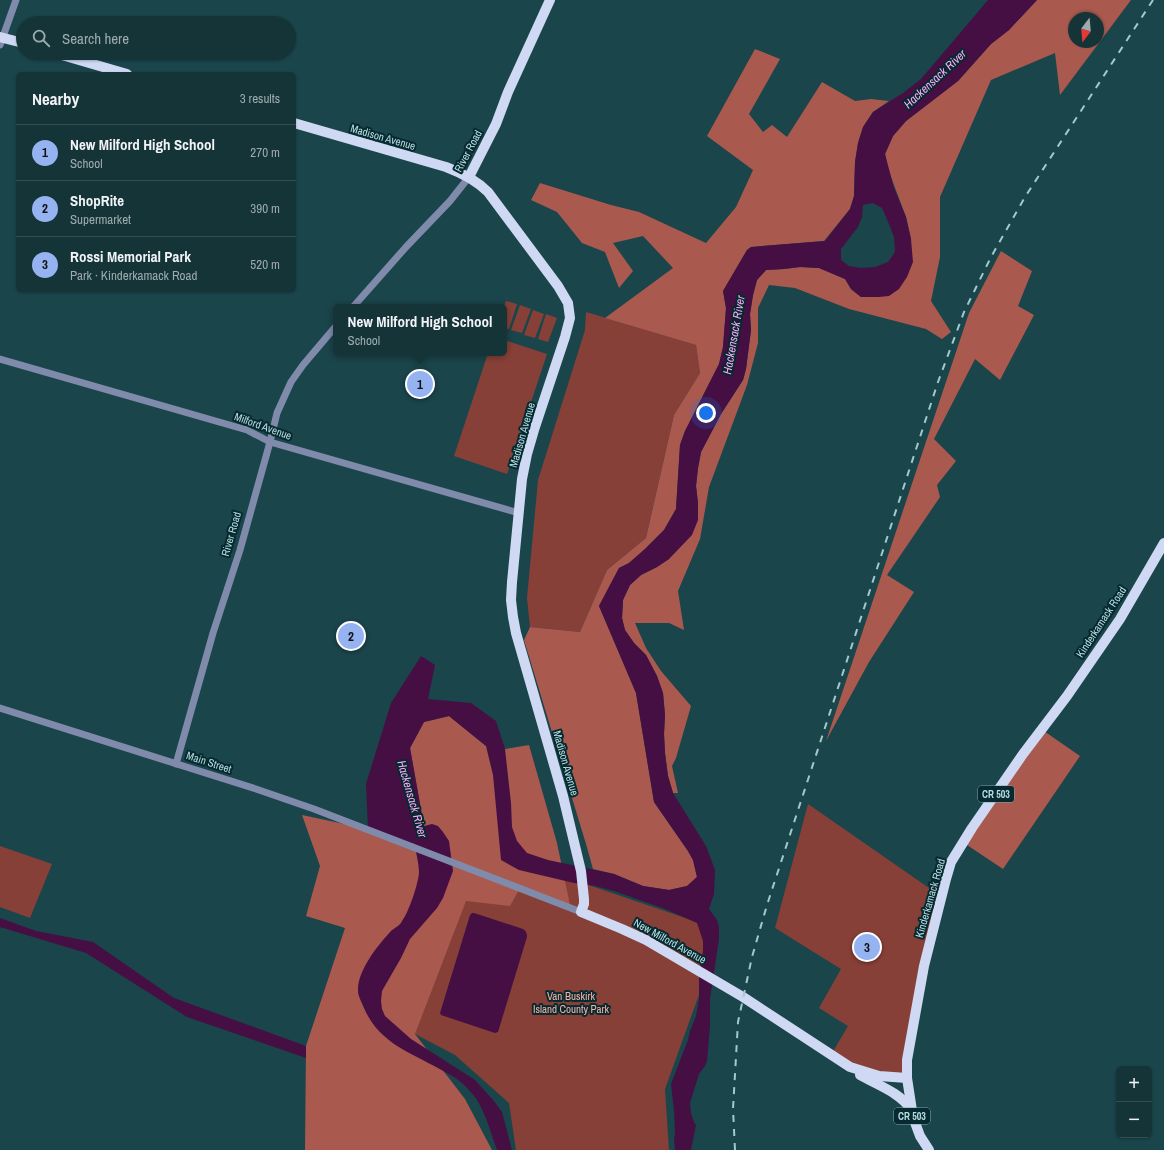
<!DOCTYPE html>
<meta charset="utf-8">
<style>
:root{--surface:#143438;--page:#213f43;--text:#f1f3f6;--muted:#9daaae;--line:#334f53;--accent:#95b2f1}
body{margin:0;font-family:"Archivo Narrow",sans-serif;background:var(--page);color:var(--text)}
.controls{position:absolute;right:12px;bottom:12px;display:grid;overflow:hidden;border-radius:6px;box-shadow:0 1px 3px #0004}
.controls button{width:36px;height:36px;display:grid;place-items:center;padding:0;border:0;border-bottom:1px solid var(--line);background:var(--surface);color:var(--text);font:20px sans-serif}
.compass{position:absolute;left:1068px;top:12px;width:36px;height:36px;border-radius:50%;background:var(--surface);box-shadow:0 1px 3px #0004;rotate:196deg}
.you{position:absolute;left:706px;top:413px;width:14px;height:14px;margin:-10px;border:3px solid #fff;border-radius:50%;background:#1a73e8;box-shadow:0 0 0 6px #1a73e833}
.badge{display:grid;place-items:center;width:26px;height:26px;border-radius:50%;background:var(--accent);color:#111;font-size:13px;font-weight:700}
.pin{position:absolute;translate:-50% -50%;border:2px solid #fff;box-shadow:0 1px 4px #0006}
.popup{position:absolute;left:333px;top:304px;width:174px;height:52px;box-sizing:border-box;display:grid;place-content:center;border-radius:6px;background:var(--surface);filter:drop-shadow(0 1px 3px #0005);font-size:13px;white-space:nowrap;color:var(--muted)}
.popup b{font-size:15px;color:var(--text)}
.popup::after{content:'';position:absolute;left:50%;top:100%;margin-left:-8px;border:8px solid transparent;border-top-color:var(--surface)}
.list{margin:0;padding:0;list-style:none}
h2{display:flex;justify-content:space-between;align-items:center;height:52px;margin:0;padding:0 16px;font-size:17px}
h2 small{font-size:13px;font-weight:400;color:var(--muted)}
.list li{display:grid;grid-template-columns:26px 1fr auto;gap:12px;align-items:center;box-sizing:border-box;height:56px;padding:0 16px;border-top:1px solid var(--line)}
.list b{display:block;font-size:15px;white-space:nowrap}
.list p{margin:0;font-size:13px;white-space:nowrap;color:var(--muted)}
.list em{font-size:13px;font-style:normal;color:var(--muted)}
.icon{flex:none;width:22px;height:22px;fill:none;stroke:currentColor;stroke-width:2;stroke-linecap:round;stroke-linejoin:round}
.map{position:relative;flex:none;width:1164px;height:1150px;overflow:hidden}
.search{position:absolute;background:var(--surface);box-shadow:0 1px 3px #0004;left:16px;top:16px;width:280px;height:44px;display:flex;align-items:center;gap:10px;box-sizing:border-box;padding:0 14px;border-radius:22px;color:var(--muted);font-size:15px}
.panel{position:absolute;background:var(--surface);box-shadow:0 1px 3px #0004;left:16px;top:72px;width:280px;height:220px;border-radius:6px}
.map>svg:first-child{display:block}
.green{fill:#874037}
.forest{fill:#aa594f;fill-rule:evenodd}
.water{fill:#450f44;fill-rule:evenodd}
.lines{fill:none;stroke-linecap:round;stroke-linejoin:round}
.minor{stroke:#808bab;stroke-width:7}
.major{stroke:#cfd9f3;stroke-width:10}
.rail{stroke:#a3c9cf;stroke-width:2;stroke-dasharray:7 7;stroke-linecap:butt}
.labels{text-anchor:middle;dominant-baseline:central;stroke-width:4;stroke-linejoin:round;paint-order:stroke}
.shield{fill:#062a2f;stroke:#82a7ac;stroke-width:1}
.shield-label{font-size:10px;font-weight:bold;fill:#b7dce2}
.street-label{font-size:11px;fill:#b7dce2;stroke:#062a2f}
.park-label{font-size:11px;fill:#f7b2a7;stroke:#062a2f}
.water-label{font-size:12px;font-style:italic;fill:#ffacfa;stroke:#062a2f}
</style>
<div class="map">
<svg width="1164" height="1150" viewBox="0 0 1164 1150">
<rect width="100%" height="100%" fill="#1a454b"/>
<g class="green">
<polygon points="506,301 517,304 509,329 504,328 504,307"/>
<polygon points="520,305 531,309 522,333 511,330"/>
<polygon points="533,310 544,314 535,338 524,335"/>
<polygon points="586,312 696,345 700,373 674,415 646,538 607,570 580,632 530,627 527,598 538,480 585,330"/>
<polygon points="546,314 557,318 548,342 538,339"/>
<polygon points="504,340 547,354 507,474 454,456 488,353 504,353"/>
<polygon points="808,804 942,897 907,1078 889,1077 831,1055 848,1026 819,1008 841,969 775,928"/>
<polygon points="0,846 52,864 30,918 0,907"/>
<polygon points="444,878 571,879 697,922 706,941 700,992 665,1089 669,1150 516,1150 509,1103 455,1055 415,1034"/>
</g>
<g class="forest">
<path d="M 1037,0 L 1131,0 L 1060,95 L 1055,53 L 991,80 L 940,197 L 940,257 L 931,301 L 951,332 L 942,339 L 926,329 L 849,309 L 795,288 L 769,285 L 758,308 L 758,343 L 747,385 L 709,487 L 700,539 L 678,591 L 684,630 L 669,623 L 635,623 L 646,648 L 661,671 L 691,706 L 676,758 L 672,766 L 678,793 L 673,793 L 668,776 L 665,753 L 664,734 L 665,715 L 663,693 L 657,676 L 646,655 L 634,643 L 625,630 L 622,618 L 623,600 L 630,585 L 641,575 L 657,567 L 669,559 L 698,503 L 696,486 L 698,468 L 701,452 L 721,414 L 743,380 L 746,369 L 751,330 L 750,314 L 753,295 L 757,280 L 766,270 L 784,269 L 800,267 L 819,268 L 845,279 L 851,289 L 861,297 L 911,239 L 906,217 L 888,169 L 885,154 L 893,136 L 906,121 L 958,81 L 991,44 L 1009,30 ZM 1074,18 L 1098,18 L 1098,42 L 1074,42 Z"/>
<polygon points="755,49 780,59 749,114 763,132 772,125 787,137 822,82 855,101 871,99 889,101 873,112 863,127 858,143 855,162 854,196 850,209 824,241 751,247 747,250 723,291 726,308 723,347 719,364 685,431 680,445 676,509 664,530 645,549 629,563 619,568 599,606 636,693 654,802 688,851 693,860 697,877 687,886 669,890 643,886 614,874 593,869 586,844 524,640 530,627 580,632 607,570 646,538 674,415 700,373 696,345 605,318 673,268 643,236 613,243 633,271 619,288 605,252 582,243 557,212 531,200 540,183 611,205 639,212 706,243 736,207 753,170 707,136"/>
<polygon points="1001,251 1032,271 1018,306 1034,315 1000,380 975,359 934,439 956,461 937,485 940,497 887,575 914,592 869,662 826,741 969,313"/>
<polygon points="449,716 486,746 505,749 529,745 557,843 570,905 521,886 510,906 466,901 415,1034 465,1099 492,1150 305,1150 306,1046 345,928 306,916 320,866 302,815 368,829 424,827 410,748 424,722"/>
<polygon points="1041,729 1080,756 1003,869 964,843"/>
</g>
<g class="water">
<path d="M 988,0 L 1037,0 L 1009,30 L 991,44 L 958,81 L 906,121 L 893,136 L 885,154 L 894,188 L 906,217 L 911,239 L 913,262 L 907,277 L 899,289 L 889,296 L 879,297 L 861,297 L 851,289 L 845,279 L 819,268 L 800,267 L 784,269 L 766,270 L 757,280 L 753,295 L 750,314 L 751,330 L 746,369 L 743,380 L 721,414 L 701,452 L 698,468 L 696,486 L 698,503 L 698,520 L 692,535 L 669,559 L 657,567 L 641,575 L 630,585 L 623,600 L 622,618 L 625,630 L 634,643 L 646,655 L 657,676 L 663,693 L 665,715 L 664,734 L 665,753 L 668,776 L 673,793 L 706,846 L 715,870 L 714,894 L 709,909 L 717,920 L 719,927 L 719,939 L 710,999 L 710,1026 L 707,1061 L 705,1066 L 699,1074 L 690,1103 L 691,1113 L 694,1122 L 696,1125 L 691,1150 L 675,1150 L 674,1139 L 675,1132 L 674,1110 L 671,1084 L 688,1040 L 690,1031 L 696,1016 L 699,999 L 699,975 L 703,951 L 703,941 L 697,923 L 665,909 L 614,891 L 595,886 L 574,883 L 519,870 L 501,860 L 493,775 L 486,746 L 449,716 L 424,722 L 410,748 L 424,826 L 432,824 L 438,826 L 443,832 L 449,841 L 453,871 L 443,898 L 437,908 L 410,939 L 401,958 L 382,991 L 381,1001 L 382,1009 L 385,1016 L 411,1039 L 475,1080 L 494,1101 L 502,1112 L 512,1150 L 497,1150 C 491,1133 486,1115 477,1100 C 473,1094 467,1088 463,1084 C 458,1079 451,1075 445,1072 C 413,1053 380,1045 364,1008 C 362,1003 358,996 358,991 C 357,971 378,945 391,931 C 394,928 400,926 402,921 C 409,912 418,884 419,873 C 419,864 416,852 414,843 L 412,846 L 368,829 L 366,784 L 391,703 L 421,656 L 435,665 L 428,699 L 471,703 L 496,721 L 505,749 L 511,803 L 512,827 L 517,841 L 527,853 L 548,860 L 614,874 L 643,886 L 669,890 L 687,886 L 697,877 L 693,860 L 688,851 L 654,802 L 636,693 L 599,606 L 619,568 L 629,563 L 645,549 L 664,530 L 676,509 L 680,445 L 685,431 L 719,364 L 723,347 L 726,308 L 723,291 L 747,250 L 751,247 L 825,241 L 850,209 L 854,196 L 855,162 L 858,143 L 863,127 L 873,112 L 903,93 L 921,79 ZM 873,203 L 882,208 L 889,224 L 894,237 L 895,252 L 888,262 L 875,267 L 861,268 L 849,266 L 841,260 L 841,249 L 858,227 L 862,217 L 863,205 Z"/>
<path d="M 472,913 L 474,913 L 523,929 C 526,931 527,933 527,937 L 498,1032 L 495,1033 L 441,1015 L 440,1013 L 470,915 Z"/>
<polygon points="0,918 36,931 93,942 174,998 306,1046 306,1058 187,1017 86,953 0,927"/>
</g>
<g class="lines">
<g class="minor">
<polyline points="0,45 16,0"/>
<polyline points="353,307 406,247 450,201 469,177"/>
<polyline points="0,359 247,430 270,442 519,513"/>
<polyline points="0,708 256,789 314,809 581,912"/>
<polyline points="176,764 213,633 240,550 270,442 277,413 291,382 303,365 336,326"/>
</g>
<g class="major">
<polyline points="0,37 23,43"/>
<polyline points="55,53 127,74"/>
<path d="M 294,123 L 446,167 C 462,173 476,180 488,192 L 558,286 L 568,303 L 570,318 L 565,337 L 534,430 L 527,454 L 522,479 L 512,582 L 511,600 L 513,617 L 516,633 L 563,796 L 581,871 L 584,899 L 584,904 L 581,912 L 622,929 L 646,940 L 743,997 L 850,1067 L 879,1076 L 907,1078"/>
<polyline points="469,177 496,124 508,92 550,0"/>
<path d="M 860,1075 C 877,1085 899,1092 911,1109"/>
<polyline points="929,1150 920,1136 913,1117 907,1078 907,1060 924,966 946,879 951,862 972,828 1023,754 1067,696 1120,619 1164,543"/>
</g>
<polyline class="rail" points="735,1150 733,1109 738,1022 752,957 767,905 938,382 964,312 991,257 1025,197 1153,0"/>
</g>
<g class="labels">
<g class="shield">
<rect x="978" y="786" width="36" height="16" rx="3"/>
<rect x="894" y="1108" width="36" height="16" rx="3"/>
</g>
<g class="shield-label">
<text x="996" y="794">CR 503</text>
<text x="912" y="1116">CR 503</text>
</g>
<g class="street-label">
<text transform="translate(383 137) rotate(16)">Madison Avenue</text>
<text transform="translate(468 151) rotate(-62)">River Road</text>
<text transform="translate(263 426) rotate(20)">Milford Avenue</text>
<text transform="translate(522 435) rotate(-74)">Madison Avenue</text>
<text transform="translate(231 534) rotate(-74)">River Road</text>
<text transform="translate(1101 622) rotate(-57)">Kinderkamack Road</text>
<text transform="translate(209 762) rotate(18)">Main Street</text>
<text transform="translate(566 763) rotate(74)">Madison Avenue</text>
<text transform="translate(930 898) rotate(-74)">Kinderkamack Road</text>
<text transform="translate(670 941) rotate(29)">New Milford Avenue</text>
</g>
<g class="park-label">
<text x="571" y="996">Van Buskirk<tspan x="571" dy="13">Island County Park</tspan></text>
</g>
<g class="water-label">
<text transform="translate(935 79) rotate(-43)">Hackensack River</text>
<text transform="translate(734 335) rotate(-80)">Hackensack River</text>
<text transform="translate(412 799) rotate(74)">Hackensack River</text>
</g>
</g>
</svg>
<div class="controls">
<button>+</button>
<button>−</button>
</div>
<svg class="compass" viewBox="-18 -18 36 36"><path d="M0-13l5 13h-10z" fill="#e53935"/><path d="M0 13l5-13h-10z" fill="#9daaae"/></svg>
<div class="you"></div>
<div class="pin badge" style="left:420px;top:384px">1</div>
<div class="popup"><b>New Milford High School</b>School</div>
<div class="pin badge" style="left:351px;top:636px">2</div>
<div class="pin badge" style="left:867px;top:947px">3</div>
<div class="search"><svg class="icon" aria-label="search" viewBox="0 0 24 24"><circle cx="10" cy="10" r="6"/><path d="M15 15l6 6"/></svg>Search here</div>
<section class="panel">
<h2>Nearby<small>3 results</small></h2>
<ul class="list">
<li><span class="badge">1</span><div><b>New Milford High School</b><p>School</p></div><em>270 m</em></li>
<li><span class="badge">2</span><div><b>ShopRite</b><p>Supermarket</p></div><em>390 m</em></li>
<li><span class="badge">3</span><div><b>Rossi Memorial Park</b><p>Park · Kinderkamack Road</p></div><em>520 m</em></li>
</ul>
</section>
</div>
